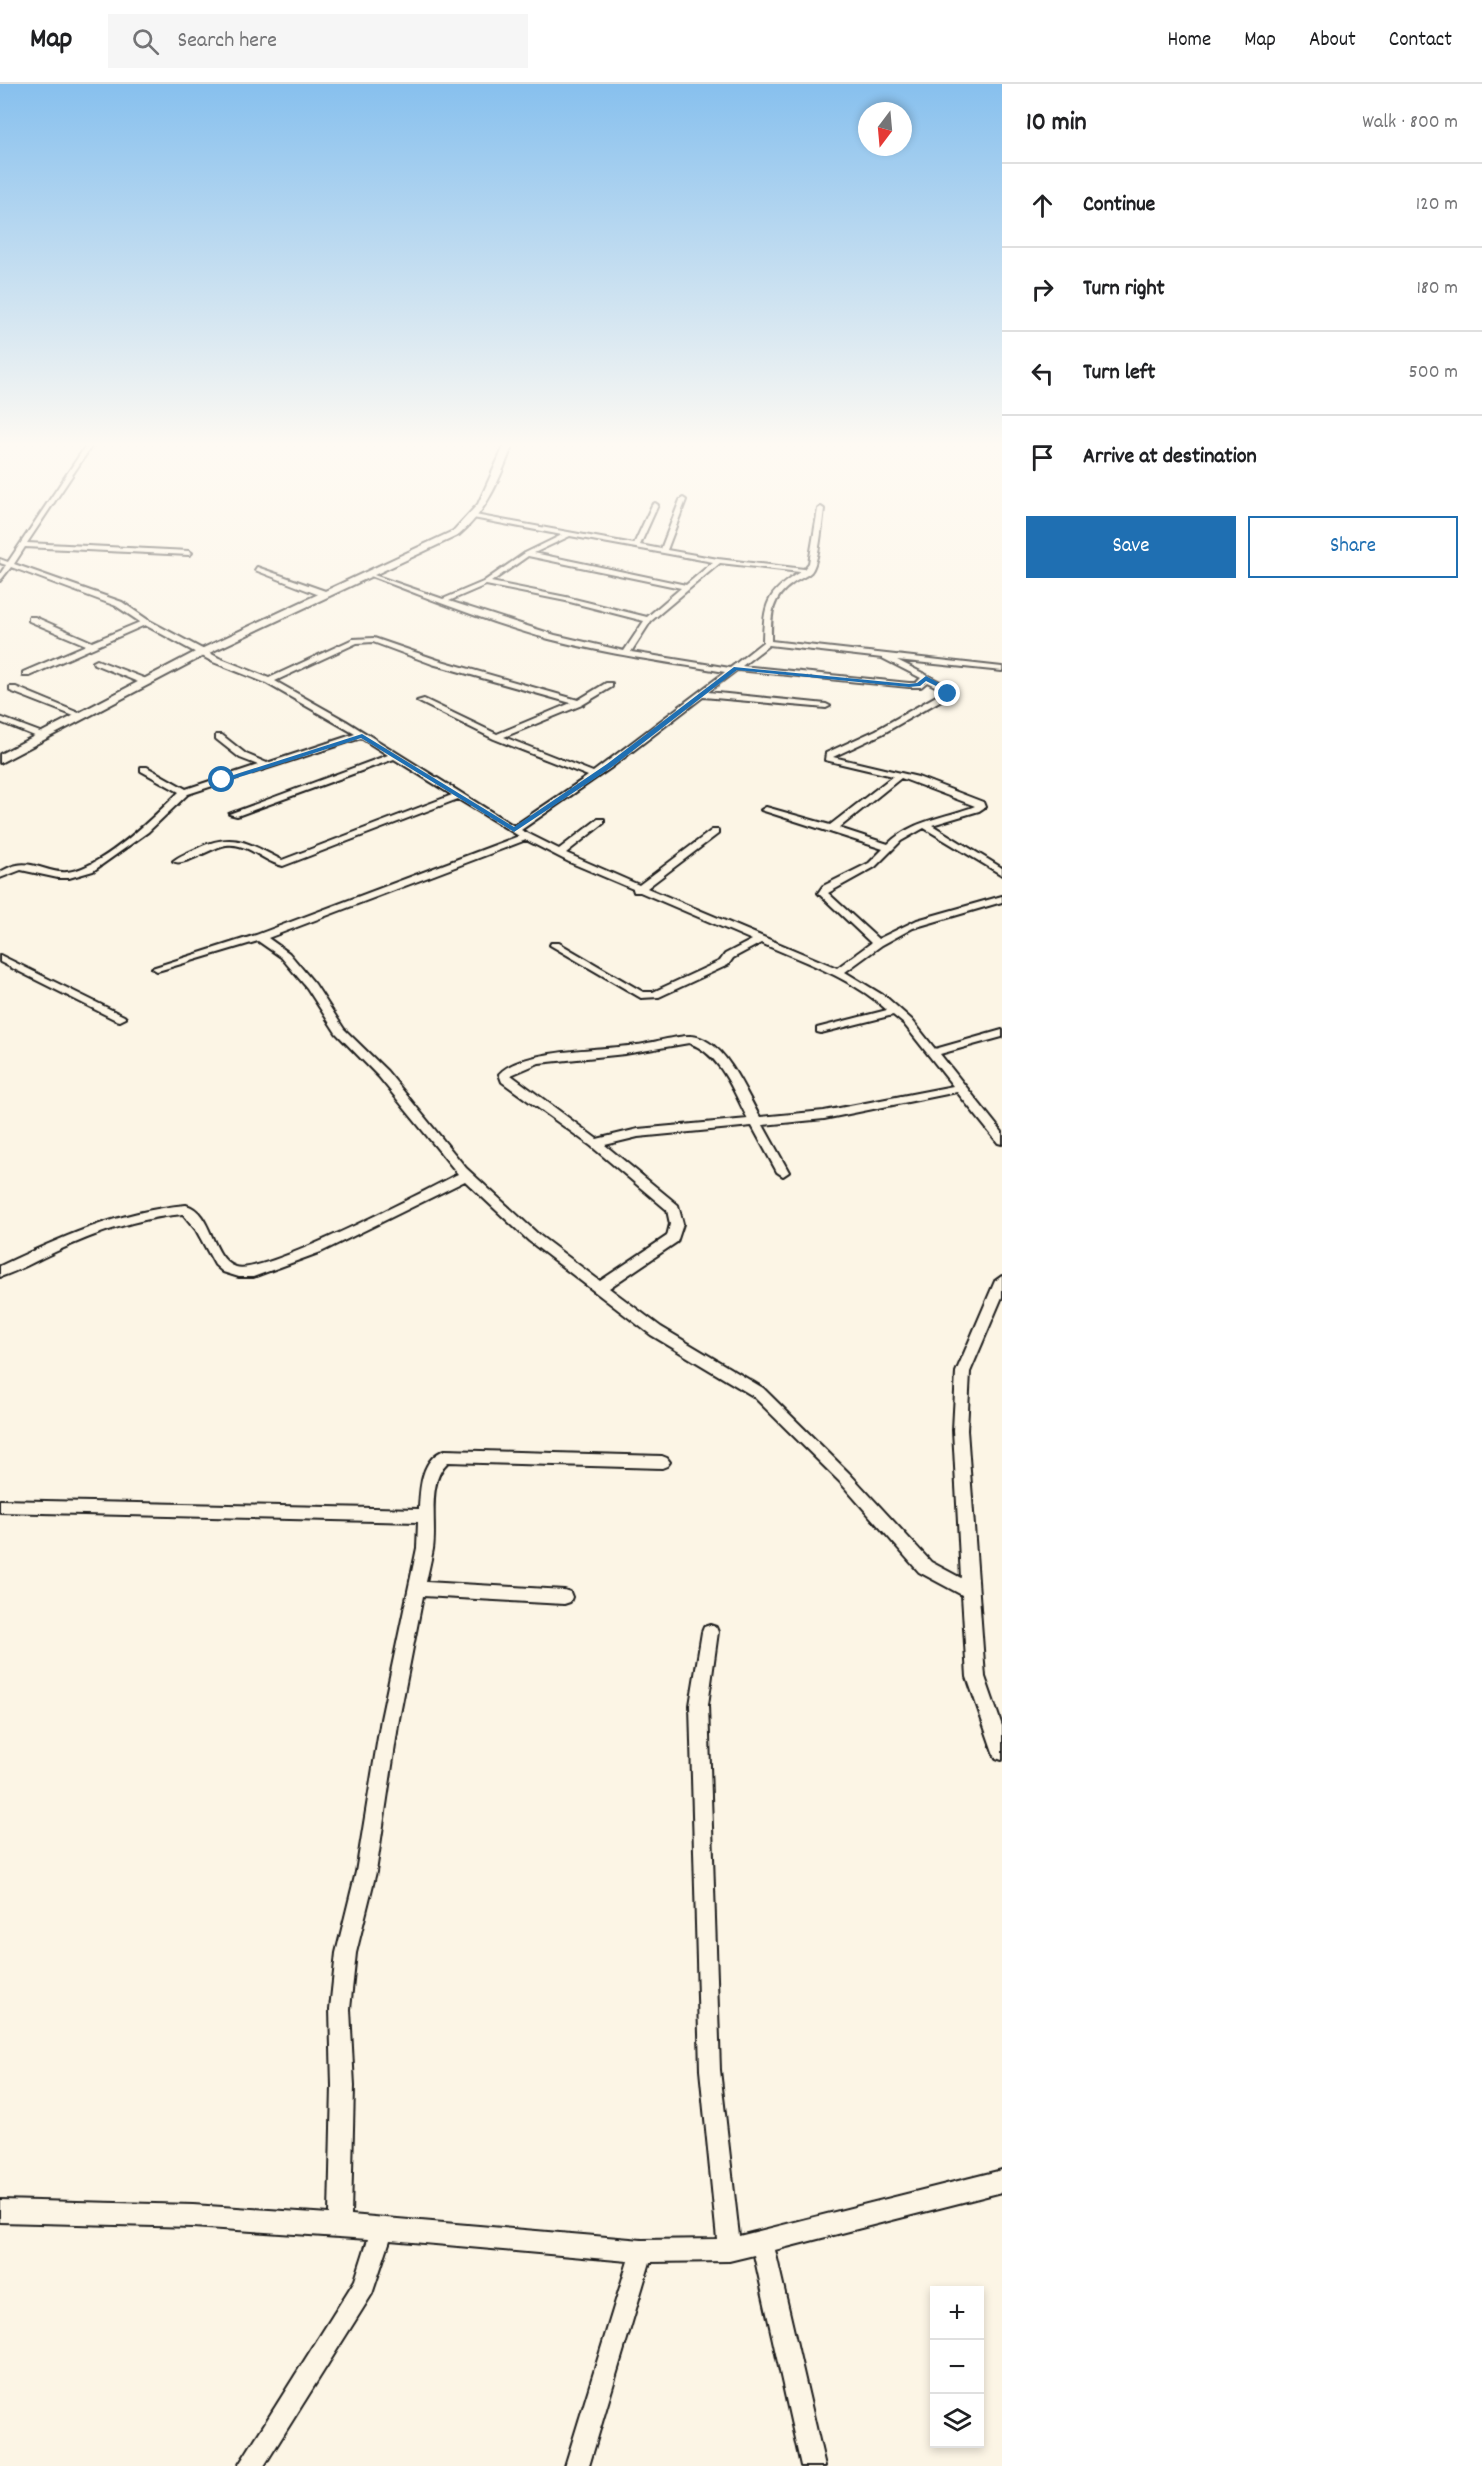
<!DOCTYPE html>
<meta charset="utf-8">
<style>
:root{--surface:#fff;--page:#f6f6f6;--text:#202124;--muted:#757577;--line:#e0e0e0;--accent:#1f6fb2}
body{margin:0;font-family:Dekko,sans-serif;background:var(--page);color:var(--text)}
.controls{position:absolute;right:18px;bottom:18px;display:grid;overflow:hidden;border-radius:0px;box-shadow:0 3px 9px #0003}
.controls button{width:54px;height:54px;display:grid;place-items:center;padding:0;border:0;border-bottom:2px solid var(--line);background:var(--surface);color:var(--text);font:30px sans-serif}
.compass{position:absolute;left:858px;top:18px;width:54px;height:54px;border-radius:50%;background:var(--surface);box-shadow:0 3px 9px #0003;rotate:196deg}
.stop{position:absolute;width:18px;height:18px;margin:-14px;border:4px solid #1f6fb2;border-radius:50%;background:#fff}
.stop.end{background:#1f6fb2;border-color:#fff;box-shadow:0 2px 6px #0008}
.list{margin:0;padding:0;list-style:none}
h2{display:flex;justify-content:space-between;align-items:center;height:78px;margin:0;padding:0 24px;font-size:26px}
h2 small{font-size:20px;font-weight:400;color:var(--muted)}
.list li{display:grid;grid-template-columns:39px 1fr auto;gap:18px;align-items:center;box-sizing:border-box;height:84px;padding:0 24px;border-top:2px solid var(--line)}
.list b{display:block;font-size:22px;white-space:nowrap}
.list em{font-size:20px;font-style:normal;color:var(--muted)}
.actions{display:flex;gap:12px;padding:18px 24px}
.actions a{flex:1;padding:14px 0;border:2px solid var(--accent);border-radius:0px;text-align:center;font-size:21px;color:var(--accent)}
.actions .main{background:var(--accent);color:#fff}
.icon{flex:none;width:33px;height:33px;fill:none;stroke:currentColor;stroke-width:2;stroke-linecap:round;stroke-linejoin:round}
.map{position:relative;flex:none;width:1002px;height:2382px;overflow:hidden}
header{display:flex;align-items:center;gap:36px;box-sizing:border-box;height:84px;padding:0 30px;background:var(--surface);border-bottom:2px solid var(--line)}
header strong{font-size:28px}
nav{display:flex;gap:33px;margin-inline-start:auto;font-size:21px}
.search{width:420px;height:54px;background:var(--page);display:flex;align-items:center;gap:15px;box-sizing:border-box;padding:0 21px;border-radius:0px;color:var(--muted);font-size:22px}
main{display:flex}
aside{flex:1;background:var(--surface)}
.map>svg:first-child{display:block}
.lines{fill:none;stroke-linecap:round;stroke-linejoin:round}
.street-casing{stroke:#1c1c1c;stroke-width:4}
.secondary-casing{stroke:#1c1c1c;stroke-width:4}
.street{fill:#fcf5e5;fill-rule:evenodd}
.secondary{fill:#fcf5e5;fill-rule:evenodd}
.route{fill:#1f6fb2}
</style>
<header>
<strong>Map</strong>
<div class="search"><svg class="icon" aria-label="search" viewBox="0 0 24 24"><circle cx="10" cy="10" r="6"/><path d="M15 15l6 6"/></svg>Search here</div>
<nav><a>Home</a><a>Map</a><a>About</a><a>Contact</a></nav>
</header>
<main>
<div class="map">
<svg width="1002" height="2382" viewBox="0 0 1002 2382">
<rect width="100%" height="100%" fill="#fcf5e5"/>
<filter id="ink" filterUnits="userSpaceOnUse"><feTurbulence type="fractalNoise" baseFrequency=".0167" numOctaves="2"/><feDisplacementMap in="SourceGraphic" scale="12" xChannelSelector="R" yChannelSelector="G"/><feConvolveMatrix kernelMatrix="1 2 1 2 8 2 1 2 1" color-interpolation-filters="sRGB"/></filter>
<g filter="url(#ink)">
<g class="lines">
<defs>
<g id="street">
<path d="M 87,360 L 93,360 L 27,459 L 189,467 L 192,469 L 189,471 L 25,463 L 14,480 L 122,518 L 148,536 L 219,574 L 269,594 L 353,555 L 374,554 L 438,576 L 578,616 L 606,599 L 612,599 L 612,603 L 582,621 L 504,653 L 593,688 L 725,588 C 666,578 607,570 549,555 C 487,538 428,514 368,491 L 368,489 L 443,515 L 483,498 L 525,469 L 562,451 L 473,434 L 475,431 L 634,460 L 652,421 L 655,419 L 658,421 L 640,461 L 661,465 L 680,416 L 683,414 L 686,416 L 667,466 L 718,475 L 804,485 L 809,479 L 818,425 L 821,423 L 824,425 C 822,439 819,479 811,488 C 807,492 797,496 792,500 C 770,515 771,533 771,557 L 1002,583 L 1002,587 L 897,576 L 952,604 L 952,610 L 882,650 L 833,673 L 918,693 L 983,718 L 985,723 L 979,727 L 932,741 L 1002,784 L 1002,791 L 924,744 L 901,757 L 875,783 L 828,809 L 878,855 L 917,836 L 1002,812 L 1002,818 L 913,844 L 882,861 L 845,888 L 886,913 L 912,936 L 935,965 L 1002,946 L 1002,953 L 940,970 L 1002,1048 L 1002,1060 L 998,1059 L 957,1008 L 824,1035 L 763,1041 L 789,1088 L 783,1092 L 777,1088 L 752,1042 L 638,1053 L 605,1061 L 678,1121 L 683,1140 L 677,1158 L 609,1204 L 661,1243 L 763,1304 L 849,1389 L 931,1478 L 961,1494 L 953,1346 L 956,1288 L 995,1197 L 1002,1192 L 1002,1213 L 970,1288 L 967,1346 L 985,1593 L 1002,1642 L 1002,1676 L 996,1674 L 993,1668 L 967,1593 L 962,1511 L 919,1488 L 839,1397 L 753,1312 L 651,1251 L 529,1157 L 465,1097 L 321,1168 L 253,1193 L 239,1193 L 223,1188 L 215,1181 L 196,1146 L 183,1130 C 137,1134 96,1149 55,1168 C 37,1176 19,1187 0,1193 L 0,1182 C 60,1154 119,1127 186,1121 C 213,1128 210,1174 236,1183 C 264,1192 424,1107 458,1090 L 379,993 L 336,949 L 307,904 L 281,873 L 258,857 L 161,886 L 157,887 L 152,884 L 256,851 L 519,752 L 458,715 L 283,782 C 263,778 248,758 226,761 C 212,763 182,784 173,777 C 180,771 190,768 198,764 C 235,747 249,760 282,776 L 452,711 L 394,675 L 237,732 L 229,730 L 388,671 L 361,654 L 188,710 L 148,748 L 93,787 L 69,794 L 58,794 L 21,786 L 0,794 L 0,788 C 6,785 11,782 17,781 C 33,777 51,790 67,788 C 101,785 155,732 179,708 L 141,687 L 141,683 L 147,683 L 186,705 L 258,681 L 240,674 L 216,655 L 216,651 L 222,651 L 246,670 L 267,679 L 355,650 L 266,599 L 213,578 L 145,541 L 29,592 L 23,592 L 23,588 L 86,561 L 29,537 L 29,533 L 35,533 L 92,558 L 140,538 L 116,522 L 11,483 L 0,497 L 0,490 L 6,481 L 0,479 L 0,475 L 8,478 ZM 570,452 L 713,478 L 686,501 L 534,469 ZM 528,472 L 681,504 L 647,533 L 566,513 L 491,498 ZM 720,479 L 800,488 C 766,509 764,520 763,558 L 730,584 L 631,568 L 651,537 ZM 486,501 L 566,517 L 644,537 L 624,567 L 555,551 L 449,517 ZM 373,558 L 432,580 L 571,619 L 497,650 L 424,615 L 417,617 L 494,655 L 588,692 L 514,742 L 346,637 L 275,597 L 357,559 ZM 769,561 L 882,574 L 921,594 L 916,599 L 909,599 L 742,582 ZM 737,586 L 909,603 L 921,603 L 927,598 L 945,607 L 876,646 L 826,669 L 825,676 L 893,692 L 830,741 L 766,723 L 761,726 L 883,765 L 869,779 L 823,802 L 818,809 L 871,859 L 837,884 L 647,804 L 718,750 L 718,746 L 712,746 L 639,801 L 566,769 L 604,739 L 604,735 L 598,735 L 559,765 L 521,746 L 612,683 L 703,613 L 826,624 L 830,622 L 826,620 L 708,608 ZM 901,694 L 975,722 C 945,734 912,736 888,760 L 839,744 ZM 526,756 L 569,778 L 633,805 L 634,808 L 640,808 L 752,856 L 725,870 L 720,877 L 653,908 L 643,908 L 559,859 L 551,859 L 550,861 L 641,914 L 659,913 L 728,881 L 733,874 L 761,859 C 804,878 852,894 887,926 L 817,944 L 817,948 L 821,949 L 893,931 L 904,940 L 953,1002 L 824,1027 L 760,1033 C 747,1011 731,971 708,958 C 704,955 696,952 691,952 C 679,951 651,959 637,961 C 603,966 522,965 499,990 L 502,998 L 591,1062 L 667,1126 L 670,1140 L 667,1152 L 600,1197 L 539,1151 L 466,1084 L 387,987 L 344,945 L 315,900 L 289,869 L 268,854 ZM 689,959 C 721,970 733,1007 748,1035 L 638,1045 L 597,1055 L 511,991 L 539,979 L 625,970 Z"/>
<polygon points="257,483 328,508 329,510 322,512 255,486"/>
<polygon points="97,576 149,596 150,598 143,600 94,580 93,578"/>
<polygon points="10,603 16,603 86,632 79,634 10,607"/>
<polygon points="0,633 48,651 49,653 42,655 0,638"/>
<polygon points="0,871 124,932 126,934 120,937 116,936 0,878"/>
<path d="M 445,1366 L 662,1372 L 667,1374 L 670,1378 L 667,1382 L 662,1384 L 448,1378 C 426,1398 437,1438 433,1465 C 431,1476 428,1488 426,1498 L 564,1506 L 570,1508 L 572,1513 L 570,1518 L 564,1520 L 423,1512 L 399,1635 L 376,1788 L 356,1869 L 350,1925 L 354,2002 L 351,2131 L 642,2156 L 717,2155 L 700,1986 L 690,1621 L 702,1548 L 704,1543 L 710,1541 L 716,1543 L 718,1548 L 708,1621 L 720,1986 L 739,2152 L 1002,2086 L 1002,2108 L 775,2166 L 825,2382 L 801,2382 L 754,2171 L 729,2177 L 650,2178 L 589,2382 L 565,2382 L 628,2177 L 390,2156 L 372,2210 L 264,2382 L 238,2382 L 355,2196 L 368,2155 L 193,2143 L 0,2138 L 0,2116 L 193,2121 L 329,2130 L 332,2002 L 330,1925 L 336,1869 L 356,1788 L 381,1635 L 417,1464 L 418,1438 L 0,1428 L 0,1416 L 419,1425 C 420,1404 421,1374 445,1366 Z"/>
</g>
<path id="secondary" d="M 505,360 L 513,360 C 500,394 488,426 459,451 L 207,570 L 0,679 L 0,670 L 199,566 L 453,447 L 478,420 Z"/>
</defs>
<use href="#street" class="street-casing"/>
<use href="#secondary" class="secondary-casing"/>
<use href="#street" class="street"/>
<use href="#secondary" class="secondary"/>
</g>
</g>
<linearGradient id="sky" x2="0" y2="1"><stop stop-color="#87c0ee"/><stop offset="0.52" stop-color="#fefaf3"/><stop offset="1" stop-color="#fefaf3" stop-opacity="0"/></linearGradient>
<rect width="1002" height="693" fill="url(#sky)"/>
<polygon class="route" points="734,583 909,600 917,599 926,592 952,606 950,611 946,611 946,607 926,597 920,602 909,603 737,586 612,683 514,748 361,654 224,698 218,696 362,650 514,743 607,680"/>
</svg>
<div class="controls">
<button>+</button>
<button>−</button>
<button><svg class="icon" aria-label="layers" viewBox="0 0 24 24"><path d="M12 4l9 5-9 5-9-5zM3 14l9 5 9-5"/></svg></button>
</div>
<svg class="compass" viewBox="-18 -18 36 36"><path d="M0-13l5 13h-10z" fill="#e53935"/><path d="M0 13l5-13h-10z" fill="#757577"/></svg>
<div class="stop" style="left:222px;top:696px"></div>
<div class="stop end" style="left:948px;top:610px"></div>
</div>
<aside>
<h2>10 min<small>Walk · 800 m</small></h2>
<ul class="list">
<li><svg class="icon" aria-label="ahead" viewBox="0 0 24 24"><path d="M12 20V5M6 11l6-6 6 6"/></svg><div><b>Continue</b></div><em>120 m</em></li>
<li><svg class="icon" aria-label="right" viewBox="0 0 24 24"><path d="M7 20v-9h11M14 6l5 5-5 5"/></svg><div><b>Turn right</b></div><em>180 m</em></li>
<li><svg class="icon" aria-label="left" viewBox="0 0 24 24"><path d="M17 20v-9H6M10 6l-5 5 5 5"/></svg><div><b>Turn left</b></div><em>500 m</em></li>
<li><svg class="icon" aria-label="arrive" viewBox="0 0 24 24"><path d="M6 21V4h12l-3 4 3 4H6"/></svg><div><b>Arrive at destination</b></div></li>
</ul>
<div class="actions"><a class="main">Save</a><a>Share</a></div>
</aside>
</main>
